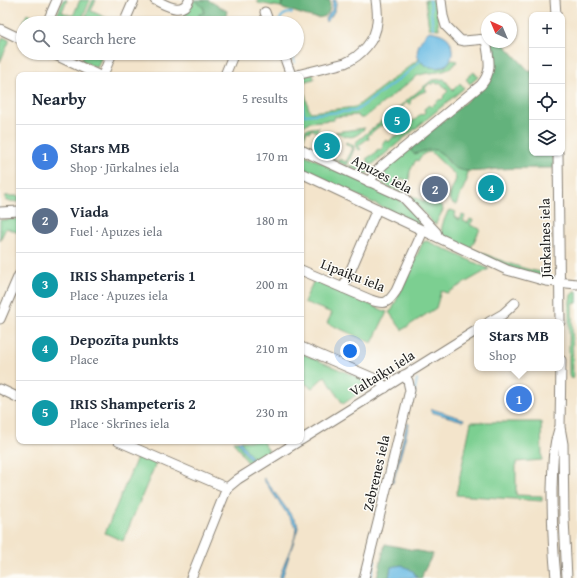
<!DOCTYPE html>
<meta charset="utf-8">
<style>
:root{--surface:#fff;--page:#f6f6f7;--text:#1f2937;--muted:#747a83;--line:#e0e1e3;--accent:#ea580c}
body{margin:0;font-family:"Gentium Book Plus",serif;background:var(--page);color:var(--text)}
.controls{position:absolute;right:12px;top:12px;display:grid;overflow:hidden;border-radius:8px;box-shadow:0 1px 3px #0004}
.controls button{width:36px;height:36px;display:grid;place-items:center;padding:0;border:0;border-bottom:1px solid var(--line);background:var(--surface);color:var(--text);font:20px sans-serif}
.compass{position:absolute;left:481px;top:12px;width:36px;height:36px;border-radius:50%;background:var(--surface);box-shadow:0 1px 3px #0004;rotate:316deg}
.you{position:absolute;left:350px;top:351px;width:14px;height:14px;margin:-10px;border:3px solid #fff;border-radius:50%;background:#1a73e8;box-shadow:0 0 0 6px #1a73e833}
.badge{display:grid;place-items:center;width:26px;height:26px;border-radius:50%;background:var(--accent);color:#fff;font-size:13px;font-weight:700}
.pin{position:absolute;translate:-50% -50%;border:2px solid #fff;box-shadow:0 1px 4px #0006}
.popup{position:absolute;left:474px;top:319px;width:90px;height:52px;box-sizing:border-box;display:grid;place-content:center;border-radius:8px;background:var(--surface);filter:drop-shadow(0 1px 3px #0005);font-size:13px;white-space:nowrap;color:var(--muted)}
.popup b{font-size:15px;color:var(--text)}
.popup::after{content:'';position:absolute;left:50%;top:100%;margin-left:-8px;border:8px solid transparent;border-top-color:var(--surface)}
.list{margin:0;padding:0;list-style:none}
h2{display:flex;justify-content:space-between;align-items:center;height:52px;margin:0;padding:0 16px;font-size:17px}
h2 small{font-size:13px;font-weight:400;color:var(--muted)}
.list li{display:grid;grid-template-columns:26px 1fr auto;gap:12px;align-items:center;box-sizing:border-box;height:64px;padding:0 16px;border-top:1px solid var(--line)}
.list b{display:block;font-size:15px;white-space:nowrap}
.list p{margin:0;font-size:13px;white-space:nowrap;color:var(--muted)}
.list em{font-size:13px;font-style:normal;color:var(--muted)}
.icon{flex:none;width:22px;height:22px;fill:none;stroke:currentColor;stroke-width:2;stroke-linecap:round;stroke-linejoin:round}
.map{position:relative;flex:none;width:577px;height:578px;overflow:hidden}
.search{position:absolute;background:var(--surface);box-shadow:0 1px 3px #0004;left:16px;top:16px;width:288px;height:44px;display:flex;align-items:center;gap:10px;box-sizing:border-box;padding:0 14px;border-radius:22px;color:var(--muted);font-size:15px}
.panel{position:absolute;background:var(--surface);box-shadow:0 1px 3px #0004;left:16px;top:72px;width:288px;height:372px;border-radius:8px}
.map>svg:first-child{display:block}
.green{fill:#7bcf91;stroke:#4c7656}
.forest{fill:#64b27b;stroke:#40674c}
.water{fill:#67bae3;stroke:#426b80}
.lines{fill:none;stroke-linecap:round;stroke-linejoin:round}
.stream{stroke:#67bae3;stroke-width:2}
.minor-casing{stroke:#888074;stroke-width:11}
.minor{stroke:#fff;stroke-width:9}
.labels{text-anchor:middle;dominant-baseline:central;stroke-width:3;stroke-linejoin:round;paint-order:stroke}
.street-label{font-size:14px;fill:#1c1c1c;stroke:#fdfcf7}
</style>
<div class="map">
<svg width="577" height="578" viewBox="0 0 577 578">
<rect width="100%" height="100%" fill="#fdfcf7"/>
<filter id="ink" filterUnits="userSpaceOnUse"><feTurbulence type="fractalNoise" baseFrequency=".025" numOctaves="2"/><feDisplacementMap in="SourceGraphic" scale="8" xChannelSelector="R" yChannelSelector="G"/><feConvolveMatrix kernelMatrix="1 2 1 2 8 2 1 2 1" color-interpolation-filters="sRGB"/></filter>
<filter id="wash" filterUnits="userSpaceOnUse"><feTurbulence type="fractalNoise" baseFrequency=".012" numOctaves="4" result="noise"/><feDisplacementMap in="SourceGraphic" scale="16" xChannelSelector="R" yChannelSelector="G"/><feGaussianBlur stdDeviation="0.9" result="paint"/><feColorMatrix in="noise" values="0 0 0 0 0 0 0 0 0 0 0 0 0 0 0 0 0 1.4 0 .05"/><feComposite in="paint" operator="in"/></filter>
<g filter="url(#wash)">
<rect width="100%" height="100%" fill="#f3e4cb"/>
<g class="green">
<polygon points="63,0 67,0 62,12 73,16 80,0 90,0 81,21 74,23 59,22 57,15"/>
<polygon points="93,0 96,0 91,11 116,22 116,23 83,22"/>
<polygon points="194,0 201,4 205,11 198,18 199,21 184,14 192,6"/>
<polygon points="258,0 283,0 281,7 258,3"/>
<polygon points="425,0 436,0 439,29 429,28"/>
<polygon points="27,14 37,17 34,23 23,23"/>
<polygon points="3,37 9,40 9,42 0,62 0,45"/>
<polygon points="84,53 103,53 97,68 83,61 82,59"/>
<path d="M 419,59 L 422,63 C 427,65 435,68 441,68 C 450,67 447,57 457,61 C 448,76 431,70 417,76 L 364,118 L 360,118 L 357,115 L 334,117 L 334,120 L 309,122 L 301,128 L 301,77 L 313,74 L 314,79 L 302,82 L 309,110 L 311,112 L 356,107 Z"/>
<polygon points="474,72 478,77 470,84 466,79"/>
<path d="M 444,79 L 453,90 L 460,83 L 464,88 L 373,164 L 370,164 L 366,159 L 377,152 L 376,151 L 378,149 L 380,150 L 383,147 L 382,144 L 386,140 L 389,142 L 394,136 L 396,137 L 402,130 L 400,128 L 409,120 L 411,122 L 414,120 L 415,120 L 421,114 L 422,115 L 425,112 L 424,109 L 429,105 L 431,107 L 440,99 L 441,100 L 444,97 L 443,96 L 448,91 L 440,82 L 437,84 L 435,82 L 432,85 L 430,83 L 425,88 L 427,91 C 421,92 416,95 410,101 L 411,104 L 410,105 L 407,102 L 397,111 L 401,115 L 397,118 L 394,114 L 383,123 L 385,125 L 384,126 L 381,125 C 377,128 372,132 368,136 L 369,139 L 367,139 L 358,146 L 361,149 L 359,150 L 355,146 L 356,142 L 432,80 Z"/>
<polygon points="319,127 316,132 312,129 310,132 307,131 302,141 308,144 308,146 312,148 313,146 316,148 315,150 320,152 323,148 327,150 325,155 331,158 333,156 334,156 334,159 339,161 340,159 346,162 353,148 345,143 346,142 353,145 354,149 347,166 301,145 301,138 306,129"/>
<path d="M 365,128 C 353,140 350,138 335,132 Z"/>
<path d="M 418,141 L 420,152 C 446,143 441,162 458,169 C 461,170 464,170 467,171 L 467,180 L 456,205 L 452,203 L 449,199 L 450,194 L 456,179 L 454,174 L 431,152 C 425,152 421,155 418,161 L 416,160 L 410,171 L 409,182 L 402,178 L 401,180 L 396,178 L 395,182 L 405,187 L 406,191 L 404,193 C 395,189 381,187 378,176 L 379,173 Z"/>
<polygon points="301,153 398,198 429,229 301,169"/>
<polygon points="368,163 371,168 369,172 366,174 349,167 349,166 366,165"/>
<polygon points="5,196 19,196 19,202 6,201"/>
<polygon points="412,196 423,201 428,200 442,206 443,210 435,225 410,198"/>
<path d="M 451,210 L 456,212 L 454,217 L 460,220 L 462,215 L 465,216 L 463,221 L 468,223 L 470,219 L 473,220 L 470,225 L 480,229 L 470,250 L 443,236 C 439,228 445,219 448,211 Z"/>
<polygon points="19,219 19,233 6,228 0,240 0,220"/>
<polygon points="427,241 489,269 447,293 441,291 436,308 402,330 389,312 392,310 423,242"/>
<path d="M 473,249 C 489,256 530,273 546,272 L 547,275 C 528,278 490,258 472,251 Z"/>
<polygon points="314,280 387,312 372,343 327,323 332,313 304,302"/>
<polygon points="575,291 577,291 577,303 572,303 573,379 570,378 569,375 569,306 571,295"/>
<polygon points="301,353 366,381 367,388 343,404 325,376 312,388 301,381"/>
<polygon points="471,422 541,422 542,460 516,462 516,495 542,496 542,501 456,495"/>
<polygon points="233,441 262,441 269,451 248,463"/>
<polygon points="138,455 156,463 123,541 105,533"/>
</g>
<g class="forest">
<polygon points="195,0 208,0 227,11 224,23 201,23 199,21 199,14 204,13 204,8"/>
<path d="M 283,0 L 330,0 C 332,26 310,17 295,12 C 290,10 285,11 281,7 Z"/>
<path d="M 490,42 L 502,42 L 530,72 L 532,70 L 532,153 L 554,153 L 554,168 C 535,168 517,168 498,169 C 486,170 470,174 458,169 C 453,168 450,163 447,159 C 436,145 428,150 414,154 L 411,151 L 413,146 L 489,82 C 497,68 494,57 490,42 Z"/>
<polygon points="385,544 433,554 423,573 422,578 417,578 413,571 391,567 389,578 377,578"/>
</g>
<g class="water">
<path d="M 333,0 L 336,0 C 337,9 332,16 326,22 L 325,19 L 332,10 Z"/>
<path d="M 429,31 C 437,32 449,35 451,44 C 462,84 390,69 429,31 Z"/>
<polygon points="432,409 464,419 463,421 431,412"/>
<polygon points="407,423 409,424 393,483 392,482"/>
<polygon points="237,441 240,441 253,459 250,460"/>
<polygon points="264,478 297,523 298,528 282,578 279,578 295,537 296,527 263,479"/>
<polygon points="402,565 413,571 417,578 389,578 391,567"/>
</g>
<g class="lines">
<g class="stream">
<polyline points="430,0 433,29"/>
<path d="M 279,23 C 280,16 285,13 292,13"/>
<polyline points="292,53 295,63"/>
<polyline points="301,97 304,115 355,111 360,108 407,73 420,61"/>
<polyline points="413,401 417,379"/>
<polyline points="371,578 375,560"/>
</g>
</g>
</g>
<g filter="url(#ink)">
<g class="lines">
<defs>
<g id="minor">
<path d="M 155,0 C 166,5 182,16 189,0"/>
<polyline points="555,0 556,15"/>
<polyline points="265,12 269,23"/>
<polyline points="47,23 57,0"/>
<polyline points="124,23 134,0"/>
<polyline points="0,29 23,40"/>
<polyline points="51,53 98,75"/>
<polyline points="283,53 291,75"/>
<polyline points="103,75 112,53"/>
<polyline points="225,75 234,53"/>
<path d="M 297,75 L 345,63 C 361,56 376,40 377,22 C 378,15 377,7 376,0"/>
<polyline points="301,150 403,197 436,232 438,237"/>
<polyline points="558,153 560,322"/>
<polyline points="301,173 507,270 546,281 577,284"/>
<path d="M 369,182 L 376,172 L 383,165 L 481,85 C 494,70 488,57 486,39 L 464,41 L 460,40 L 446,26 L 443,16 L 441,0"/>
<polyline points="0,212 19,211"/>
<path d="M 301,270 L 371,300 C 385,305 388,303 396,291 L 423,231"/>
<polyline points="343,288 377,209"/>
<polyline points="0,319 19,275"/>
<polyline points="489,322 503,314 515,303"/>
<polyline points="301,347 380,381 385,388"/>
<polyline points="561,360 560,427 563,444 564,519 567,578"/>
<polyline points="0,389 19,398"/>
<polyline points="301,440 477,330"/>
<polyline points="118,441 227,488"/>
<polyline points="191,578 227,488 238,479 299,441"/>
<polyline points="364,578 380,514 410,390 408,381 404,375"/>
<path d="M 556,578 C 553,548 552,519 552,489 C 553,467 552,450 559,429"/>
</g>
</defs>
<use href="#minor" class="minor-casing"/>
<use href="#minor" class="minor"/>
</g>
</g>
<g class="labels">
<g class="street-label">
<text transform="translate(382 174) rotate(28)">Apuzes iela</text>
<text transform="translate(545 238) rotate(-91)">Jūrkalnes iela</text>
<text transform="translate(353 275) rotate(21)">Lipaiķu iela</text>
<text transform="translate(382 373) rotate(-32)">Valtaiķu iela</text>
<text transform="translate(376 473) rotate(-77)">Zebrenes iela</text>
</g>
</g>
</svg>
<div class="controls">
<button>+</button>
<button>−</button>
<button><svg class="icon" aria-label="locate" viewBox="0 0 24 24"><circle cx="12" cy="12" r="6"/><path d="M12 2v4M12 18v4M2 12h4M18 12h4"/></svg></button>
<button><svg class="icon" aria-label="layers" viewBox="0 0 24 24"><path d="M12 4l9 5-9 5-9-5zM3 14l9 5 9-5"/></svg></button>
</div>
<svg class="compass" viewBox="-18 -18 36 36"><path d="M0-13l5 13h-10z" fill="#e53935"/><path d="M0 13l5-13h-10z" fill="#747a83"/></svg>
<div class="you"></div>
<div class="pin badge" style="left:519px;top:399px;background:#3f7fe0">1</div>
<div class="popup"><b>Stars MB</b>Shop</div>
<div class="pin badge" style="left:435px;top:189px;background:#5c6f8a">2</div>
<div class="pin badge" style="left:327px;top:146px;background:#0f9aa8">3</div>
<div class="pin badge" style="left:491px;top:188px;background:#0f9aa8">4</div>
<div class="pin badge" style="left:397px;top:120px;background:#0f9aa8">5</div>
<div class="search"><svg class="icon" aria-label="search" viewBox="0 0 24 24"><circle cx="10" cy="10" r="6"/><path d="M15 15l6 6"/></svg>Search here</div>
<section class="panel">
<h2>Nearby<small>5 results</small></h2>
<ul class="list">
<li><span class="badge" style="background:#3f7fe0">1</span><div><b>Stars MB</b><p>Shop · Jūrkalnes iela</p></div><em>170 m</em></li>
<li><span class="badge" style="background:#5c6f8a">2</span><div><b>Viada</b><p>Fuel · Apuzes iela</p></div><em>180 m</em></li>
<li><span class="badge" style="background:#0f9aa8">3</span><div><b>IRIS Shampeteris 1</b><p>Place · Apuzes iela</p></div><em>200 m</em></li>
<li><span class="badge" style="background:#0f9aa8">4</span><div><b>Depozīta punkts</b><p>Place</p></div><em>210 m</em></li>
<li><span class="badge" style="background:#0f9aa8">5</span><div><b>IRIS Shampeteris 2</b><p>Place · Skrīnes iela</p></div><em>230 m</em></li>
</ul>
</section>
</div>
